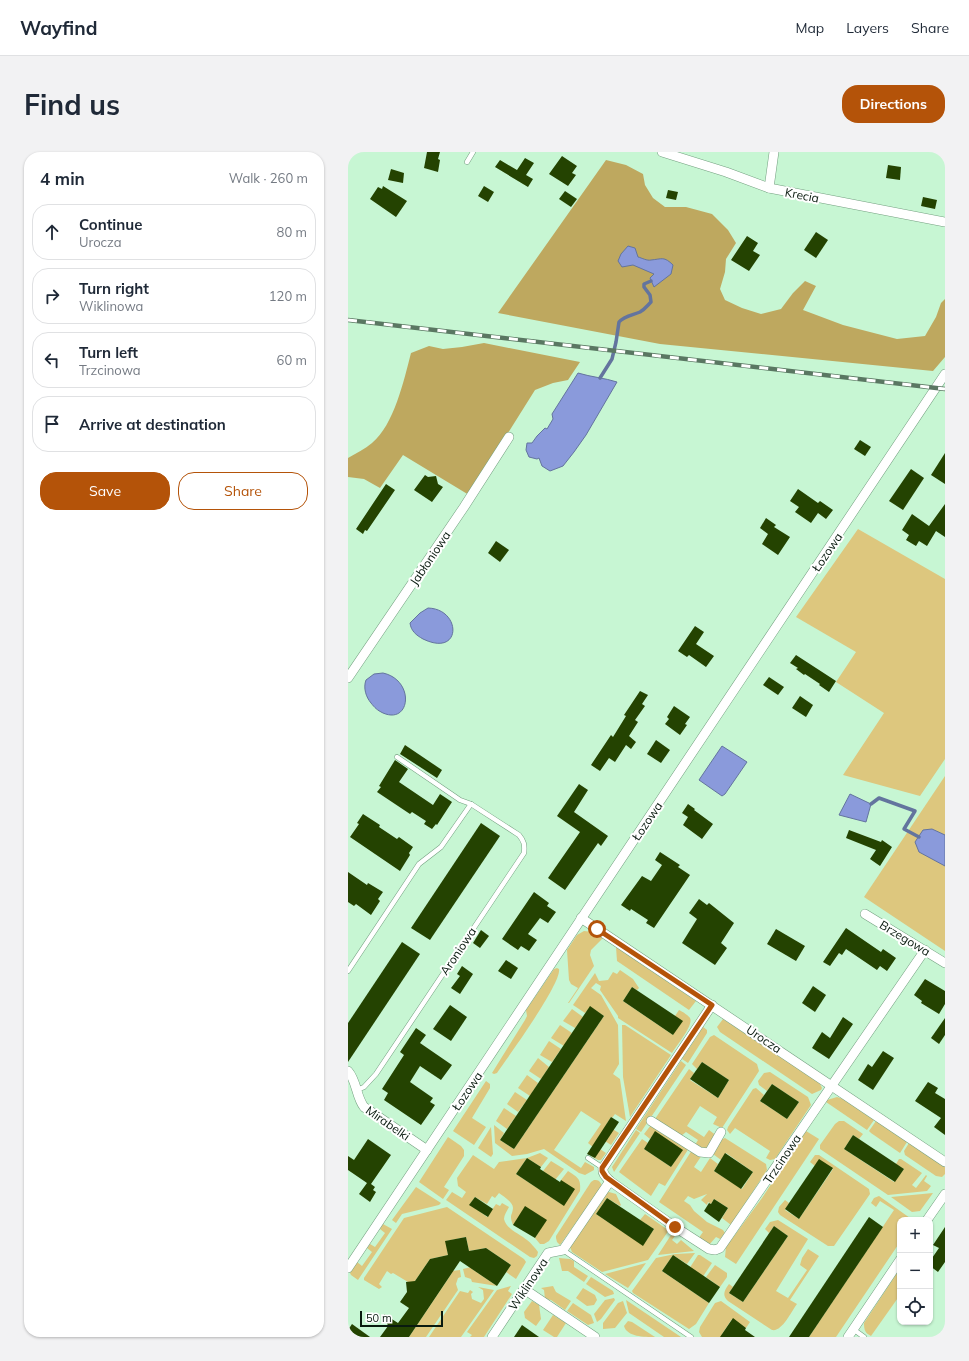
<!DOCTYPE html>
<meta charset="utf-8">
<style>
:root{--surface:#fff;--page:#f2f2f3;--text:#1f2937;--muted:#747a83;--line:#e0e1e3;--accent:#b45309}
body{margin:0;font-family:Mulish,sans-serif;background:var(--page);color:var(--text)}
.controls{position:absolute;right:12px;bottom:12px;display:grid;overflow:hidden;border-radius:8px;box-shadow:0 1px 3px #0004}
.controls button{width:36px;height:36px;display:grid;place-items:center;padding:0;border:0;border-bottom:1px solid var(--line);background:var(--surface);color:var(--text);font:20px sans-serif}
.scale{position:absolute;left:12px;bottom:10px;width:83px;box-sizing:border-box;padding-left:4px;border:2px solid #091a0f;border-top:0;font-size:11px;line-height:14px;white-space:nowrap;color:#091a0f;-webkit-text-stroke:3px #fff;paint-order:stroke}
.stop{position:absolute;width:12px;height:12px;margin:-9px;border:3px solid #b45309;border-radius:50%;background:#fff}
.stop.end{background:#b45309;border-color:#fff;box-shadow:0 1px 4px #0008}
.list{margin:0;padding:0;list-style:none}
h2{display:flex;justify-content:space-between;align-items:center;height:52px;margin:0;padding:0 16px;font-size:17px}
h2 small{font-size:13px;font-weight:400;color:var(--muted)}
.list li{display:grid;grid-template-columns:26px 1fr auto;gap:12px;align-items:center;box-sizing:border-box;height:56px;margin:0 8px 8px;padding:0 8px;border:1px solid var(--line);border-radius:16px}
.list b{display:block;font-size:15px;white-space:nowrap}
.list p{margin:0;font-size:13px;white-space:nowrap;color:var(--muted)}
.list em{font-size:13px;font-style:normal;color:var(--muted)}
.actions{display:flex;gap:8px;padding:12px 16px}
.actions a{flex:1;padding:9px 0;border:1px solid var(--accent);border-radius:16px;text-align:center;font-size:14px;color:var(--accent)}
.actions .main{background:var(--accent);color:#fff}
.icon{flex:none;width:22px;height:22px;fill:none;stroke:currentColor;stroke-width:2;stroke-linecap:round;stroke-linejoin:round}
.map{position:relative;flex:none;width:597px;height:1185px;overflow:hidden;border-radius:16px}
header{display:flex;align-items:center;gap:24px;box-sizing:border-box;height:56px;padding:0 20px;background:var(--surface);border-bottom:1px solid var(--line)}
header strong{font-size:19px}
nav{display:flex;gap:22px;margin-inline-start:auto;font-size:14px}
.intro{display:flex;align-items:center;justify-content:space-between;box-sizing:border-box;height:96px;padding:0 24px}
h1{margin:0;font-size:28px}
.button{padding:10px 18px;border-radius:16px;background:var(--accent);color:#fff;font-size:14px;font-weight:700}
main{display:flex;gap:24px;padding:0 24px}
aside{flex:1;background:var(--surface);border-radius:16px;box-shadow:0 1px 3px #0004}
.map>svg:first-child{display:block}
.green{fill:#ddc77e}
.forest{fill:#bea85f}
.water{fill:#8a9adb;stroke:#63749e}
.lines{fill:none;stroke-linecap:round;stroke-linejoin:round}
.stream{stroke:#63749e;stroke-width:3.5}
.building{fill:#244301}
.service-casing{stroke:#74a080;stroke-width:5.5}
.minor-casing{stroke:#74a080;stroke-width:10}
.service{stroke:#fff;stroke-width:4.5}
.minor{stroke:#fff;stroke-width:9}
.rail-casing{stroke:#5a7762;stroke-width:4.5}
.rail{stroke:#fff;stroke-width:3;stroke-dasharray:9;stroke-linecap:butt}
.route{stroke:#b45309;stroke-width:5}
.labels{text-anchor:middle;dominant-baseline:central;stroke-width:4;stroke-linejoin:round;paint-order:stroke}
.street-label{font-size:12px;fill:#091a0f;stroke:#fff}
</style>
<header>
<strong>Wayfind</strong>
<nav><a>Map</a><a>Layers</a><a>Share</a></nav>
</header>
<div class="intro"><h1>Find us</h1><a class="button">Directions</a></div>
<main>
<aside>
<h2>4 min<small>Walk · 260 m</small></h2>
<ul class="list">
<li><svg class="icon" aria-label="ahead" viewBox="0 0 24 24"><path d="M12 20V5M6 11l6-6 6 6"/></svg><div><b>Continue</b><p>Urocza</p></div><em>80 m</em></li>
<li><svg class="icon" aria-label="right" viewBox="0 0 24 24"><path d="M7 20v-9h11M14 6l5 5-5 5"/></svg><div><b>Turn right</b><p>Wiklinowa</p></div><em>120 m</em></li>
<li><svg class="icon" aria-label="left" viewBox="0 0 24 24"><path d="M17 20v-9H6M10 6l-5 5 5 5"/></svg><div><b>Turn left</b><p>Trzcinowa</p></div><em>60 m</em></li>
<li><svg class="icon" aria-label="arrive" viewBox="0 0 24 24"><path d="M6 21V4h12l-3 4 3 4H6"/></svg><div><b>Arrive at destination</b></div></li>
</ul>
<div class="actions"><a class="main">Save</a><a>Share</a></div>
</aside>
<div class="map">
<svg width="597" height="1185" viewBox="0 0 597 1185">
<rect width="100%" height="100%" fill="#c7f6d3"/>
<g class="green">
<polygon points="510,377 597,427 597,607 572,644 495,623 536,561 488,530 508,500 448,465"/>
<polygon points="597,624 597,799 516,745"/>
<polygon points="236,779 245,780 255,786 243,798 242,803 246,814 221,851 220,851 230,836 223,832 221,828 219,798 229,783"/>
<polygon points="268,795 348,849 341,858 269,809"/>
<path d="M 209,816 L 211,817 C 214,831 160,905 149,921 L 146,922 L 144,921 L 177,868 L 179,864 L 178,858 L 206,817 Z"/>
<path d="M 272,818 L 285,827 L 291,836 L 289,838 L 284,835 L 275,849 L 325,883 L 327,864 L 331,858 C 335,860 340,863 342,866 C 346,873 328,894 324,901 L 270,866 L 270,864 L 252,838 L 253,834 L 248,831 L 243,836 L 253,843 L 270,873 L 271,912 L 265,922 L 272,927 L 278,969 L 267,962 L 264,966 L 263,965 L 258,973 L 271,981 L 263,993 L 251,985 L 246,993 L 258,1001 L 253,1008 L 250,1008 L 243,1004 L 246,996 L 240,991 L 253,972 L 233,959 L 206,998 L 233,1016 L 237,1010 L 246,1015 L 246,1018 L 237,1023 L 231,1021 L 196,997 L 179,1002 L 164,1004 L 147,991 L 146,973 L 156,981 L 152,988 L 166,997 L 256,864 L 242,855 L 237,861 L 225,853 L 247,821 L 251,829 L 260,828 L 265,820 L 269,822 Z"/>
<polygon points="224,857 235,865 227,876 215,869"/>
<polygon points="375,867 471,930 474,936 473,938 464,942 372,880 369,875"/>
<polygon points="212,873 224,881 216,894 203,886"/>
<polygon points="274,873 277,873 323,903 282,965 275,925"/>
<polygon points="354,874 359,878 359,881 340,911 334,907 350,883"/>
<polygon points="366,883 409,912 411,919 374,976 365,972 369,965 352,954 339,974 356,985 361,978 369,984 360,996 356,998 347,993 350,988 338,980 333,984 307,967 341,917 346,921 342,928 370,946 381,928 354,910 349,917 344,912 362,885"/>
<polygon points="201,889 213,897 204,910 192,903"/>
<polygon points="190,906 201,915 193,927 181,919"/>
<polygon points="333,909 338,913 293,980 288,977"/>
<polygon points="422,920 460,945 463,953 427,1007 422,1008 418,1006 422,999 387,976 382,982 379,978 380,975 405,937 408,936 416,943 412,949 439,967 451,950 424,932 419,939 411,933 410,929 416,921"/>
<polygon points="179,923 190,931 182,944 170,936"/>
<polygon points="138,929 142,932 142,936 124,966 138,975 126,993 105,979"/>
<polygon points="167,940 179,948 170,960 159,952"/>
<polygon points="489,945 495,947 526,968 519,978 478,950 479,948"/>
<polygon points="156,956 168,964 159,977 148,969"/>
<polygon points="491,969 496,969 515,982 511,987 505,983 496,997 546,1030 556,1017 548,1012 551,1007 553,1007 574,1021 564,1033 568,1036 578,1023 579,1024 576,1029 583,1034 579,1039 540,1043 475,999 472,997 472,993 487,972"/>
<polygon points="528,969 559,990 552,1001 523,981 521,979"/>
<polygon points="303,973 341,996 317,1034 311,1031 303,1044 271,1020 294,987 300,991 296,997 323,1015 334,998 307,980 302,987 296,982"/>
<polygon points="143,975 145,1002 143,1005 130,996"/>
<polygon points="288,978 292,981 266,1020 264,1015"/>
<polygon points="458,979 471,987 388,1112 377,1105 378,1095 414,1046"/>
<polygon points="100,985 113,994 116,998 116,1004 96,1035 101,1038 95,1047 71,1030"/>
<polygon points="377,986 418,1012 419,1018 383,1073 374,1066 380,1056 366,1047 363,1052 360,1050 359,1053 353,1048 359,1042 346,1047 340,1044 336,1049 342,1053 346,1059 359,1070 375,1078 377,1081 372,1087 368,1085 361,1093 350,1087 355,1080 311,1050 344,998 354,1003 346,1015 353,1020 362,1006 370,1012 366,1019 394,1037 405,1020 378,1001 373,1008 365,1002 372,988"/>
<polygon points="561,991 597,1015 597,1022 594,1025 588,1024 557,1003 556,999"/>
<path d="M 192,1001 L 200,1006 L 193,1015 L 179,1006 L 168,1022 L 215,1053 L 213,1028 L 220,1019 C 230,1026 233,1026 232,1039 L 201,1089 L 196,1092 L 192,1092 L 187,1086 L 198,1068 L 165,1073 C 161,1062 164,1065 165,1056 C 165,1050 155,1044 151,1041 L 147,1046 L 144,1044 L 139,1052 L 127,1045 L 122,1052 L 139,1065 L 148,1052 L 152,1054 L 154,1051 L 161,1055 C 159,1059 156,1063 156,1067 C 158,1077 172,1082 179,1088 C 183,1091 187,1096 190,1100 L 189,1104 L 186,1106 L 182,1105 L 98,1048 L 104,1040 L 114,1046 L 118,1040 L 110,1034 L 109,1026 L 125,1003 L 146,1017 L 151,1010 L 179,1006 Z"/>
<polygon points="467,1003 471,1003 521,1037 522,1042 486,1094 480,1094 432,1063 430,1060 431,1055 437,1048 441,1051 437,1058 451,1067 485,1017 467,1014 462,1010"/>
<polygon points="203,1009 216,1017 207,1028 195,1019"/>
<path d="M 246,1028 C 251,1028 252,1029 254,1034 L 212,1093 L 209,1090 L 208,1086 L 208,1084 L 243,1030 Z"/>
<polygon points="68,1035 93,1051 91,1053 54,1062 48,1071 44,1068"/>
<polygon points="261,1040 268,1042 273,1053 272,1054 259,1046 248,1062 295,1093 306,1077 292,1068 297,1062 320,1078 319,1081 300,1108 254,1120 224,1100 222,1095 258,1041"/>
<polygon points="585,1041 572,1059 564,1060 543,1045"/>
<polygon points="531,1044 562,1066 563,1068 552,1068 552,1090 488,1185 461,1185 546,1058 532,1049 528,1055 523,1051 526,1046"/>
<polygon points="99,1055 176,1107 178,1110 168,1127 158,1120 163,1113 138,1096 121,1099 118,1085 98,1089 100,1103 82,1107 65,1132 60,1130 45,1121 43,1122 39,1119 31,1132 34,1135 31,1137 16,1128 16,1126 56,1066"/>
<path d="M 430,1068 L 460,1087 L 428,1139 L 440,1146 L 459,1118 L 452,1113 L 454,1106 L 460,1097 L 471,1104 L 442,1148 L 449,1152 C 443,1160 434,1180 424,1178 L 380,1149 C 374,1143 376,1139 381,1132 L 385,1135 L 381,1141 L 395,1150 L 440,1084 L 426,1074 L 421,1081 L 417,1077 L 422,1070 Z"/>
<polygon points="35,1072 44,1077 10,1128 3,1123 2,1121 9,1110 14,1114 24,1100 19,1096 22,1092 27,1095 37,1081 32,1077"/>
<polygon points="323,1083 327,1084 324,1088 329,1092 333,1088 346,1099 310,1103"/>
<polygon points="347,1101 339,1112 325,1103 314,1119 361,1151 348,1172 341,1177 285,1141 284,1139 308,1106 327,1102"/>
<polygon points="350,1103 352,1103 364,1111 354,1126 341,1117"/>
<polygon points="211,1106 222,1107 226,1109 226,1115 240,1124 236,1130 220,1119 214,1119"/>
<polygon points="298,1111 280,1136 257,1122"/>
<polygon points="367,1113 379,1121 379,1125 372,1135 358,1125"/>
<polygon points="123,1115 124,1117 149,1134 124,1130 123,1127 117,1125 115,1117"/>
<polygon points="112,1118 113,1125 110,1126 108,1132 110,1138 78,1185 61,1185 104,1121 104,1119"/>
<path d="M 551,1118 L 552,1118 L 552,1143 L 523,1184 C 517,1181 516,1178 516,1171 Z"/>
<polygon points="243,1125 265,1139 266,1142 257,1145 238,1132"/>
<polygon points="163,1134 160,1139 164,1142 136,1185 122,1185 124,1183 119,1180 149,1138"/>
<polygon points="205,1134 208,1140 223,1149 217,1158 203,1148 197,1147 196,1138 193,1136"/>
<polygon points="130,1135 146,1138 113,1185 81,1185 112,1139 120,1141 122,1138 125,1140 123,1142 124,1147 133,1151 136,1147 135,1138"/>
<polygon points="235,1136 247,1143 249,1148 246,1153 239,1154 228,1146"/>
<polygon points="266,1146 267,1148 253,1167 249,1170 246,1162 257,1148"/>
<polygon points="278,1148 333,1185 316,1185 281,1161"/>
<polygon points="184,1149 191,1153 193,1167 188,1174 177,1166 176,1160"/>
<polygon points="275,1149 279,1161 267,1176 255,1177 255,1171 270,1151"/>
<polygon points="373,1149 402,1170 398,1176 384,1167 374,1182 377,1185 354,1185 351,1180 352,1175 367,1151"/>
<polygon points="225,1151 243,1163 246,1171 240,1173 219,1159"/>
<polygon points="205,1163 218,1171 209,1185 206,1185 195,1178"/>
<path d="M 280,1169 L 284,1170 L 307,1185 C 296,1185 279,1185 276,1174 Z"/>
</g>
<g class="forest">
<polygon points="258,8 278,13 295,22 297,33 305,46 317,55 338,55 364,62 380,78 388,91 378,107 377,120 372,137 377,148 394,156 413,162 433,157 445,141 457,129 468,134 455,158 495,173 549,187 577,184 588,165 593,151 597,147 597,205 585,219 312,192 150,161"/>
<path d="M 136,191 L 232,210 L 220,228 L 205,231 L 187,238 L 121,343 L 55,303 L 32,336 L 16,327 L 0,325 L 0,306 C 8,301 17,297 24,291 C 46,273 56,228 63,201 L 81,194 L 95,197 L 114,195 Z"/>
</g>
<g class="water">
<path d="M 280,94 L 287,96 L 290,105 C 294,106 299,109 303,108 C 314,107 316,104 325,113 L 323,122 L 306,135 L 302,126 L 306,122 L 285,113 L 274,115 L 270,109 L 273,102 Z"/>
<path d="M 230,221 C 243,225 257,226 269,230 L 238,283 L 226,300 L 215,314 L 202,319 L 194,314 L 191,306 L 189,307 L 181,305 L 178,298 L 179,291 L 184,291 L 189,284 L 197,276 L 199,277 L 205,267 L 204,262 Z"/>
<path d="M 80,456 C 114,457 114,506 75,487 C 68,483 63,479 62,471 L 72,461 Z"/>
<path d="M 35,521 C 67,528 63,573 35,561 C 29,558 27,556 23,551 C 18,545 15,536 18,528 L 26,522 Z"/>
<polygon points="374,594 399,610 377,642 374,644 351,628 353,625"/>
<polygon points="502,642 523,652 518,670 491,663"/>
<polygon points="584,677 597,683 597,714 571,700 567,690 575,678"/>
</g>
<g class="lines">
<g class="stream">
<path d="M 252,226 L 264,207 L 268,190 L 271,170 C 276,164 285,163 292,160 C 297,157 299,154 303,150 L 302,143 L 296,135 L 296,132 L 303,129"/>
<polyline points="523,652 531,646 567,659 556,677 571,685"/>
</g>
</g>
<g class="building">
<polygon points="79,0 92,0 90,7 92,8 90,20 76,16"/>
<polygon points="214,4 229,14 224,21 228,23 220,34 201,22"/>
<polygon points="177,6 186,11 178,23 185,27 180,35 147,15 152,8 169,18"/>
<polygon points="540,13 553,15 552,28 538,26"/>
<polygon points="43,17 56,21 55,31 40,28"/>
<polygon points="35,34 59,49 48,65 22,47 30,35 34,37"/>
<polygon points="136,34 146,40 140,50 130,44"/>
<polygon points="320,38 330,40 328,48 318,46"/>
<polygon points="217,39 229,47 223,55 211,47"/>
<polygon points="575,45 589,48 587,57 573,54"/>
<polygon points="468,80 480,88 468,106 456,98"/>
<polygon points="399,84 410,91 405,99 412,103 401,119 383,108"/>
<polygon points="512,288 523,295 517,304 506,297"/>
<polygon points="597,301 597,332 583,323"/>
<polygon points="563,317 576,326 555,358 541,349"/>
<polygon points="77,323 80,325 88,324 90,332 95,335 84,350 66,338"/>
<polygon points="38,332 47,338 19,379 17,378 15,382 8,377"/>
<polygon points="450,337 470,351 472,349 485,358 478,367 470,361 463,371 447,360 451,355 442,349"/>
<polygon points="597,352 597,385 588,379 579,394 571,389 568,394 558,388 561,383 554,378 564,362 581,374"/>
<polygon points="418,366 428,373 426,375 442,385 430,403 414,392 420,382 412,376"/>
<polygon points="148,389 161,398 152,410 140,401"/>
<polygon points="347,474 356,480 348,492 366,504 358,515 341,503 339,505 330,499"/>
<polygon points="448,503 488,529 481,540 471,533 472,532 457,522 456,523 448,517 450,516 442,511"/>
<polygon points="421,525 436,535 430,543 415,533"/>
<polygon points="292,539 300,543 294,552 297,554 287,568 290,570 281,584 288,590 283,597 278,593 267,610 261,606 252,619 243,613 263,583 265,585 278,564 276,563"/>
<polygon points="452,544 465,553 458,565 444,556"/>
<polygon points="326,554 342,565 337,572 339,573 332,583 317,572 321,567 319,565"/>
<polygon points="308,588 322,598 313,611 299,602"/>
<polygon points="57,593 94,618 89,626 52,602"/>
<polygon points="47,608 60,617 51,630 85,653 92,642 104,650 89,673 88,672 84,677 76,672 78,669 64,660 62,662 29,640 33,635 31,634"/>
<polygon points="231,632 240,638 226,660 260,684 253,694 250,691 217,738 200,726 232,680 209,664"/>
<polygon points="340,652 347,657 346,658 365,672 354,687 335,673 340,665 334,661"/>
<polygon points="15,662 32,673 31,675 49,687 51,685 65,695 61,701 62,703 52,719 2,685 11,672 9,671"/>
<polygon points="133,671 152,684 82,788 63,776"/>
<polygon points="501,678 533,690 534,688 544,695 532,714 522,707 528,698 498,686"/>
<polygon points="312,700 332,713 330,715 342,723 306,776 298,771 300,768 283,757 282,759 273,753 294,724 303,729 314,713 307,708"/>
<polygon points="0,720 19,733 20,731 35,740 30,747 32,749 23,763 8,752 6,754 0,750"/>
<polygon points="186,740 201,751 199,754 208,760 200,771 192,766 180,782 189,788 181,799 173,794 170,798 154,787"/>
<polygon points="351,747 359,753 361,751 386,771 373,791 379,796 367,813 334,791 349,767 341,761"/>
<polygon points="498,776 533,800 535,797 548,806 539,819 532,814 529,818 498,797 494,803 491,801 482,814 475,810"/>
<polygon points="428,777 457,794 448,809 419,792"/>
<polygon points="133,778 141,784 132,796 125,791"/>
<polygon points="54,790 72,802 0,910 0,871"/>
<polygon points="158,808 170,816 163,827 150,819"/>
<polygon points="114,814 125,822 112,842 103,836 112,824 109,822"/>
<polygon points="577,827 597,839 597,852 591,862 573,851 574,849 566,843"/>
<polygon points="465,834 478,843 467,860 454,851"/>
<polygon points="284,835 335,869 325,883 275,849"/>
<polygon points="102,853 119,865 103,889 85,877"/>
<polygon points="242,854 256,864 166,997 152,988"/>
<polygon points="495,865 505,872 481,907 464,896 474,880 482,886"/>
<polygon points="597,866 597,883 591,892 583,886"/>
<polygon points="68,876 78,883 72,891 104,913 93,928 72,914 62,930 85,946 82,950 87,953 73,973 36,948 40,941 34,937 56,903 52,900"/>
<polygon points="535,899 546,906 525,938 510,928 520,912 524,915"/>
<polygon points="354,910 381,928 370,946 342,927"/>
<polygon points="580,930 590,936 587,941 597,947 597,983 586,975 593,966 567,949"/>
<polygon points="424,932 451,950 439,967 412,949"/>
<polygon points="263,965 271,970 247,1006 239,1002"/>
<polygon points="307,979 335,998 323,1015 296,997"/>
<polygon points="505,983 556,1017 547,1030 496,997"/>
<polygon points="20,987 43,1003 23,1032 27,1035 25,1038 28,1040 22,1050 11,1042 19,1031 0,1018 0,1004 6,1008"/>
<polygon points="377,1001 405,1020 393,1037 366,1019"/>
<polygon points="179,1006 193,1015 192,1017 212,1030 213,1028 227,1037 216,1054 168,1022"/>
<polygon points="471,1007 485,1016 451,1067 437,1057"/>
<polygon points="127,1045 145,1057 140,1065 121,1053"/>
<polygon points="259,1046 306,1077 295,1094 248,1062"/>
<polygon points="366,1047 380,1056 371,1070 356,1059 361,1051 363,1052"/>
<polygon points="177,1054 199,1068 187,1086 165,1073"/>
<polygon points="521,1065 535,1075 461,1185 441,1185"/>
<polygon points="426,1074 440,1084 395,1150 381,1141"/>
<polygon points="597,1075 597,1110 590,1120 582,1114 582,1109 591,1096 585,1093"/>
<polygon points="118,1085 121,1099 138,1096 163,1113 149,1134 112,1109 61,1185 32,1185 40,1174 36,1162 50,1171 61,1156 52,1150 59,1140 58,1130 67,1129 82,1107 100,1103 97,1089"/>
<polygon points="325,1103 372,1135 361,1151 314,1119"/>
<polygon points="385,1166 398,1176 397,1178 407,1185 372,1185"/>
<polygon points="4,1172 22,1185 0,1185 0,1178"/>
<polygon points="174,1173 191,1185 166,1185"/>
</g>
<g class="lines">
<defs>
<g id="service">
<polyline points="119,10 125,0"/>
<polyline points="0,819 71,712 93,695 123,652"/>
<path d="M 9,938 L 16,935 L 28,922 L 176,701 C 177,693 176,689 171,683 L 123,652 L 112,648 L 49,605"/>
<polyline points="240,1006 255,1016"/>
<polyline points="215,1098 343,1185"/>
<polyline points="505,1177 516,1185"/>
</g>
<g id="minor">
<polyline points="314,0 378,20 421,36 597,70"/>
<polyline points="421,36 426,0"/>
<polyline points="0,526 116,355 161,285"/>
<polyline points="517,762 597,811"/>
<polyline points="233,766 597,1010"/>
<path d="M 364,853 L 255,1016 C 254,1022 258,1025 262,1029 L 327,1075 L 361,1097 L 367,1098 L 372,1096 L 577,798"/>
<path d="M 0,919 C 9,929 8,945 16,955 L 79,998"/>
<polyline points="303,969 352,1000 361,1001 373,980"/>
<polyline points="579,1068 597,1042"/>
<polyline points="0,1116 597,222"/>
<polyline points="176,1137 247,1185"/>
<polyline points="144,1185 200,1101 215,1098 262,1029"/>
<polyline points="500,1185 552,1108"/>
</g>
</defs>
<use href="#service" class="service-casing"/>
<use href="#minor" class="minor-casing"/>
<use href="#service" class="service"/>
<use href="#minor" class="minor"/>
<defs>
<polyline id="rail" points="0,168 597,237"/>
</defs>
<use href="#rail" class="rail-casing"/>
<use href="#rail" class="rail"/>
</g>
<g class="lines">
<polyline class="route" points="249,777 364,853 254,1016 254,1019 258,1025 327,1075"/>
</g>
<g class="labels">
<g class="street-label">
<text transform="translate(454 43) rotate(11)">Krecia</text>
<text transform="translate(479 400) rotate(-56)">Łozowa</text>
<text transform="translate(82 406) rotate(-56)">Jabłoniowa</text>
<text transform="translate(299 669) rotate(-56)">Łozowa</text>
<text transform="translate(557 786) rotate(31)">Brzegowa</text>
<text transform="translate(110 799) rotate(-56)">Aroniowa</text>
<text transform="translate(416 887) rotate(34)">Urocza</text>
<text transform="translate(119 939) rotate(-56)">Łozowa</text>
<text transform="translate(40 971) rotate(35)">Mirabelki</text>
<text transform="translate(434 1007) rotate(-56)">Trzcinowa</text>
<text transform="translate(180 1132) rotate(-56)">Wiklinowa</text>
</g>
</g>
</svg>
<div class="controls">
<button>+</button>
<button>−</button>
<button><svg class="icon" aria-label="locate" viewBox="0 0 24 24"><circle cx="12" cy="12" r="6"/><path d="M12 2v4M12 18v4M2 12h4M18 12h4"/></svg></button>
</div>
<div class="scale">50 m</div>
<div class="stop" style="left:249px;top:777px"></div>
<div class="stop end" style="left:327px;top:1075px"></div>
</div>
</main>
